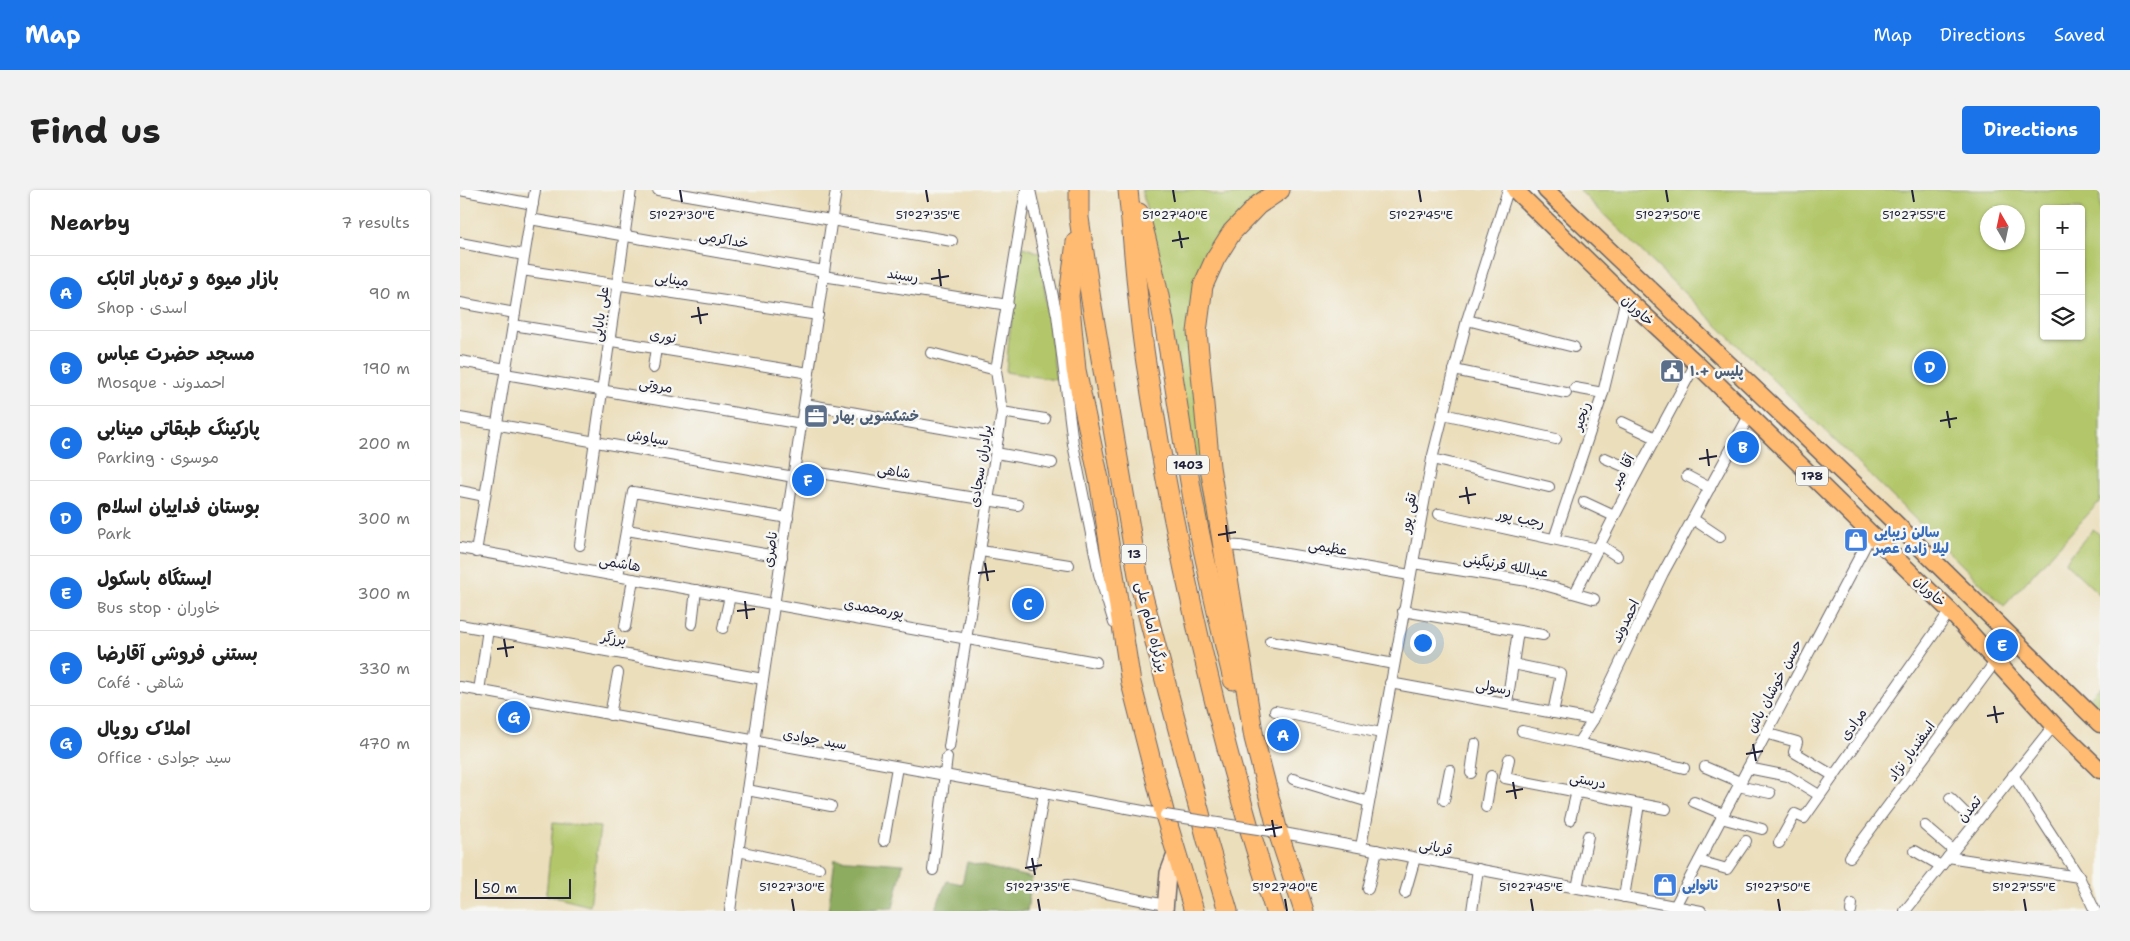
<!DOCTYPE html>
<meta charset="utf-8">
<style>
:root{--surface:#fff;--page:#f2f2f2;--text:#222;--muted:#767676;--line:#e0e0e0;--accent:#1a73e8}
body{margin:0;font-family:"Shantell Sans","Playpen Sans Arabic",sans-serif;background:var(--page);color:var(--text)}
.controls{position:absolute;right:15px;top:15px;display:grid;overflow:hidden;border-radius:5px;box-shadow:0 1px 4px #0004}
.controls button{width:45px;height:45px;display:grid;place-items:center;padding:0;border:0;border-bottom:1px solid var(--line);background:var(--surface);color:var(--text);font:25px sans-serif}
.compass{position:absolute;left:1520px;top:15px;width:45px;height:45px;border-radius:50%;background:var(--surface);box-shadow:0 1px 4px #0004;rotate:351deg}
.scale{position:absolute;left:15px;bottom:12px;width:96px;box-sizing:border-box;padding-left:5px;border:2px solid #22223b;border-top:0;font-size:14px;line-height:18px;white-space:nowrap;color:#22223b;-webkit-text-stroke:4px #f6f6f2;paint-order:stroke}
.you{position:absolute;left:962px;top:452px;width:18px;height:18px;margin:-12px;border:4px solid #fff;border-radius:50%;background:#1a73e8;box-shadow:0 0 0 8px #1a73e833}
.badge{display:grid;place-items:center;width:32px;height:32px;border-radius:50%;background:var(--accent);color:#fff;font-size:16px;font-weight:700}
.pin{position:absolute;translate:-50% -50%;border:2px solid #fff;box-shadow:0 1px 5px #0006}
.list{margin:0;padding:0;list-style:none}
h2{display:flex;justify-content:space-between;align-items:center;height:65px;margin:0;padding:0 20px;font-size:21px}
h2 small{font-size:16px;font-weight:400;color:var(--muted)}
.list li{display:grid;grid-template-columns:32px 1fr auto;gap:15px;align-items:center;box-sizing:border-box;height:75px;padding:0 20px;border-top:1px solid var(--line)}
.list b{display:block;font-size:19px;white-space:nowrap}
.list p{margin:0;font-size:16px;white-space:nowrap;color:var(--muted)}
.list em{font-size:16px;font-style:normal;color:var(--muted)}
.icon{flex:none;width:28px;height:28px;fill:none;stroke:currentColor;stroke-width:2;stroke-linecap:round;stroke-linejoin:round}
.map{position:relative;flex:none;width:1640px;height:721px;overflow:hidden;border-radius:5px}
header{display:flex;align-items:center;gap:30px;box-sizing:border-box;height:70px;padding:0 25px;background:var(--accent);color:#fff}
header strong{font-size:24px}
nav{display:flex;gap:28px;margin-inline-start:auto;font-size:18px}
.intro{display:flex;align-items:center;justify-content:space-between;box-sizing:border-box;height:120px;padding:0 30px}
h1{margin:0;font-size:35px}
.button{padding:12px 22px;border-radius:5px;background:var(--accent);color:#fff;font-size:18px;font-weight:700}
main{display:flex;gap:30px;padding:0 30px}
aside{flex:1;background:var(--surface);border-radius:5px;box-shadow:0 1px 4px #0004}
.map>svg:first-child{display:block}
.green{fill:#b3c76b;stroke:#6a7453;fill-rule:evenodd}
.forest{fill:#8eac5f;stroke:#58674d}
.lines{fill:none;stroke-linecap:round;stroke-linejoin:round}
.street-casing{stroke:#686468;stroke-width:12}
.secondary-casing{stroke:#686468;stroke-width:18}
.primary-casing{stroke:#686468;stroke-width:19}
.highway-casing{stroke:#686468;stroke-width:21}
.street{stroke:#fff;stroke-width:10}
.secondary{stroke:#ffe4c6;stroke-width:15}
.primary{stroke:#ffbb71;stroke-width:16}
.highway{stroke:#ffbb71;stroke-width:19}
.street-bridge-casing{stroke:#686468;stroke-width:12;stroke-linecap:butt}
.street-bridge{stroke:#fff;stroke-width:10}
.ticks{fill:none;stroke:#22223b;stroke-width:2}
.labels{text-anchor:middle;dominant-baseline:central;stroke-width:5;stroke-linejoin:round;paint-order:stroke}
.shield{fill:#f6f6f2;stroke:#626272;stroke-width:1}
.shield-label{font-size:12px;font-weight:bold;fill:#22223b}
.street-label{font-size:14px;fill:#22223b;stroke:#f6f6f2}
.service-label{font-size:14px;font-weight:bold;fill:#4e5e75;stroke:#f6f6f2;text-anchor:start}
.shop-label{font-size:14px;font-weight:bold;fill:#366cbe;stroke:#f6f6f2;text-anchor:start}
.ticks-label{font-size:12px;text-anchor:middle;fill:#22223b;stroke:#f6f6f2;stroke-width:5;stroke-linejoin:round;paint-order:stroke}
</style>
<header>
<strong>Map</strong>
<nav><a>Map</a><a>Directions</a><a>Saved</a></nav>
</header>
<div class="intro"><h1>Find us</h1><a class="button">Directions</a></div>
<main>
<aside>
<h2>Nearby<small>7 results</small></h2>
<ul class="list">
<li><span class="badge">A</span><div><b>بازار میوه و تره‌بار اتابک</b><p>Shop · اسدی</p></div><em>90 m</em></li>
<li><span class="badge">B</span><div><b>مسجد حضرت عباس</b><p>Mosque · احمدوند</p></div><em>190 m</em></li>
<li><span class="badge">C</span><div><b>پارکینگ طبقاتی مینابی</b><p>Parking · موسوی</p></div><em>200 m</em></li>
<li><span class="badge">D</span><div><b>بوستان فداییان اسلام</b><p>Park</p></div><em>300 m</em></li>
<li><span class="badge">E</span><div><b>ایستگاه باسکول</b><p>Bus stop · خاوران</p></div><em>300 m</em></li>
<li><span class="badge">F</span><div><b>بستنی فروشی آقارضا</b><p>Café · شاهی</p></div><em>330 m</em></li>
<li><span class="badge">G</span><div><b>املاک رویال</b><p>Office · سید جوادی</p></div><em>470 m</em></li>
</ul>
</aside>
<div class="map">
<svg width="1640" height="721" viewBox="0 0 1640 721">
<rect width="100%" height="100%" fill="#f6f6f2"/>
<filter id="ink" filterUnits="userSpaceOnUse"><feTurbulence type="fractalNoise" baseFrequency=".02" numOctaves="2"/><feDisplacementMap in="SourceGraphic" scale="10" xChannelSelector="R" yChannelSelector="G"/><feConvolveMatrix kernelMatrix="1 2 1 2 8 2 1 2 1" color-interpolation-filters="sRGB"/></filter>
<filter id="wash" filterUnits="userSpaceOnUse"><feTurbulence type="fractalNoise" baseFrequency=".0096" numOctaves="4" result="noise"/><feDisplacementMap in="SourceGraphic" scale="20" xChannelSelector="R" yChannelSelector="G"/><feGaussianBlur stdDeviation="1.12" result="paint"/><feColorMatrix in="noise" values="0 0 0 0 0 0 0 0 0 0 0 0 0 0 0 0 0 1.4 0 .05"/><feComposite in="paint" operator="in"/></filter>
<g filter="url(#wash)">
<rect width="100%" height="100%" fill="#ebdebb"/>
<g class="green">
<polygon points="682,0 737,0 761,6 809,0 737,95 762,422 699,75"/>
<path d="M 1119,0 L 1640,0 L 1640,311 L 1544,416 ZM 1584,19 L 1621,19 L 1621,146 L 1584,146 ZM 1528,22 L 1558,22 L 1558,52 L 1528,52 Z"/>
<polygon points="563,57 580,63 596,190 546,182 549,147"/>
<polygon points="1633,339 1640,345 1640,405 1605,372"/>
<polygon points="1640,497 1640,519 1629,508"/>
<polygon points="93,633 140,637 130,716 86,705"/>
</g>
<g class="forest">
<polygon points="375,669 443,674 433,718 368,721"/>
<polygon points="507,672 572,688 567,721 474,721 487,691 502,694"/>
</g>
</g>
<g filter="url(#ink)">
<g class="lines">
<defs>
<g id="street">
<polyline points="0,0 73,14"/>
<polyline points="198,0 492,51"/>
<polyline points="570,0 597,125 613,254 639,384 654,433"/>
<polyline points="70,29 364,81"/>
<polyline points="0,53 64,65"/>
<polyline points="62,80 358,125"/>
<polyline points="363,86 548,115"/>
<polyline points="0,113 55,123"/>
<polyline points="1007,130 1114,157"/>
<polyline points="53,135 349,183"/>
<polyline points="471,163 536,180"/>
<polyline points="0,171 46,179"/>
<polyline points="193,178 196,158"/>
<polyline points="994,180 1106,203"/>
<polyline points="45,184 342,234"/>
<polyline points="1115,198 1143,203"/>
<polyline points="345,214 538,248"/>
<polyline points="542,222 585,229"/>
<polyline points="983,224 1096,249"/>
<polyline points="0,228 334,287"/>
<polyline points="1162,232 1196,248"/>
<polyline points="536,263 592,273"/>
<polyline points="1145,268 1177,282"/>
<polyline points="972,269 1089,297"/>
<polyline points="335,279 558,315"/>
<polyline points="1227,286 1250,298"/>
<polyline points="0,301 25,306"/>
<polyline points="1124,312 1154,326"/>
<polyline points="979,324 1138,359"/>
<polyline points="1233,329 1260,347"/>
<polyline points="167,340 322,367"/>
<polyline points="1094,349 1143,203 1166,108"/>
<polyline points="120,355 171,0"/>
<polyline points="761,355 780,356 950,385"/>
<polyline points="1140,355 1157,366"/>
<polyline points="0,358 636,472"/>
<polyline points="521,361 609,375"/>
<polyline points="16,362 75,0"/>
<polyline points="953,373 1074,392 1134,409"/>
<polyline points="158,386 173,302 328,328"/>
<polyline points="1115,403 1173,290 1236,173"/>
<polyline points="943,421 1083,445"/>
<polyline points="232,434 236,400"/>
<polyline points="0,435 303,489"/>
<polyline points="165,437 173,389"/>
<polyline points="263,438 270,406"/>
<polyline points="810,451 934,474"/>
<polyline points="1053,474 1101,484 1093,523"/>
<polyline points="930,493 1133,530"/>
<polyline points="0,497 705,625"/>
<polyline points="19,501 28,439"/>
<polyline points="1047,513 1058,441"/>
<polyline points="815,521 921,543"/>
<polyline points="150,525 158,483"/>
<polyline points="1062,541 1118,553"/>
<polyline points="1305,543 1337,552 1334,562 1374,586"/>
<polyline points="489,557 542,222 536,180 566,0"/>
<polyline points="1049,569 1045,588 1206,619"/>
<polyline points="1245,577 1280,592"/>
<polyline points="1224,578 1118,553 1133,530 1203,383 1289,226"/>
<polyline points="1288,578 1328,586 1359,605"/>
<polyline points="1011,583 1015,554"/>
<polyline points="1553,585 1619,687 1635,721"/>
<polyline points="833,589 909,612"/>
<polyline points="1278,596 1310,603"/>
<polyline points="287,600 371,616"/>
<polyline points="1490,608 1515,633"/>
<polyline points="984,610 990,580"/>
<polyline points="1234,612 1263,624"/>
<polyline points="1026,617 1031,586"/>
<polyline points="1261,628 1302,639"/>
<polyline points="1110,630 1117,601"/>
<polyline points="1465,636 1493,660"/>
<polyline points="818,642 1241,721"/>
<polyline points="424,651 437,577"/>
<polyline points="1319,653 1335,624 1344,628 1490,421"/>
<polyline points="901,657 972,269 1007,130 1048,0"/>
<polyline points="278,661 359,678"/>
<polyline points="1455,661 1481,676"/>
<polyline points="1390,667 1535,472"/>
<polyline points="1488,667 1619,687"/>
<polyline points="1239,671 1267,679 1286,651"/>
<polyline points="571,674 584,603"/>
<polyline points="473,680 487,567"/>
<polyline points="607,695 705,715"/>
<polyline points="1117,698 1128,646"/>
<polyline points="908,699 917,660"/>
<polyline points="945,703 955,668"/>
<polyline points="1164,707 1179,614"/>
<polyline points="1213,720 1412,343"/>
<path d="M 270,721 C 303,480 341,240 376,0"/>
<polyline points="1012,721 1018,679"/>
<polyline points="1391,721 1392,714"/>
<polyline points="1445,721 1594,535"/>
</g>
<polyline id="secondary" points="705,721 708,683 716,662"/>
<g id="primary">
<polyline points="1055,0 1166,108 1236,173 1490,421 1594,535 1640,580"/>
<polyline points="1086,0 1424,322 1640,534"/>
</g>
<g id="highway">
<polyline points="619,0 619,28 631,110 679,391 747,650 768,721"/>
<path d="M 668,0 C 674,57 677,116 686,173 C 715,358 757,543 815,721"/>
<polyline points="820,0 798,15 772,42 755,69 743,96 737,142 750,277 794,548 818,642 844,721"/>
<path d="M 679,23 C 706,116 716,214 733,309 C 744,370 759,430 773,490"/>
<polyline points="616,52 609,106 616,180 639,289 671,493 705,625 734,721"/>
</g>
</defs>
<use href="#street" class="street-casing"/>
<use href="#secondary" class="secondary-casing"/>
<use href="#primary" class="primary-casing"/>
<use href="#highway" class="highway-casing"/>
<use href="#street" class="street"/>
<use href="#secondary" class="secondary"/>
<use href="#primary" class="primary"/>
<use href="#highway" class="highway"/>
<defs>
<polyline id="street-bridge" points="705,625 818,642"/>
</defs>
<use href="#street-bridge" class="street-bridge-casing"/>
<use href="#street-bridge" class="street-bridge"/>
</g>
</g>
<path class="ticks" d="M 220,0 L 222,12M 466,0 L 468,12M 713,0 L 715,12M 959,0 L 961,12M 1206,0 L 1208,12M 1452,0 L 1454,12M 719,41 L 722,58M 712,51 L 729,48M 479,79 L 481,96M 471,89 L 489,86M 238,117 L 241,134M 231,127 L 248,124M 1487,221 L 1490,238M 1480,231 L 1497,228M 1247,259 L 1249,276M 1239,269 L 1257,266M 1006,297 L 1009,314M 999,307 L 1016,304M 766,335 L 768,352M 758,345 L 776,342M 525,373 L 528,391M 518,383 L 535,381M 285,411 L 287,429M 277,421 L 295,419M 44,449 L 47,467M 37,459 L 54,457M 1534,516 L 1537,533M 1527,526 L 1544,523M 1293,554 L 1296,571M 1286,564 L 1303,561M 1053,592 L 1056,609M 1046,602 L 1063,599M 812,630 L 815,647M 805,640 L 822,637M 572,668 L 575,685M 565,678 L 582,675M 332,709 L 334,721M 578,709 L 580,721M 825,709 L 827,721M 1071,709 L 1073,721M 1318,709 L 1320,721M 1564,709 L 1566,721"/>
<defs>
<symbol id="civic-square" viewBox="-11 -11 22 22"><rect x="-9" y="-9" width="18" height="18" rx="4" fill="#5c6f8a" stroke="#f6f6f2"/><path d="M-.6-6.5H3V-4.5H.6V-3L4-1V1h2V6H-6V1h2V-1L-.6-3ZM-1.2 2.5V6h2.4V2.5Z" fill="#fff"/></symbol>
<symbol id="office-square" viewBox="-11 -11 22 22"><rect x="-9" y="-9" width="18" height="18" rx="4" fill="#5c6f8a" stroke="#f6f6f2"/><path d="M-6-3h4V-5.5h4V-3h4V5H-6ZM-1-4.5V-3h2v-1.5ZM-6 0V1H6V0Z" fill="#fff"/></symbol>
<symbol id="shop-square" viewBox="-11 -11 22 22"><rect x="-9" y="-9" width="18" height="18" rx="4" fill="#3f7fe0" stroke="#f6f6f2"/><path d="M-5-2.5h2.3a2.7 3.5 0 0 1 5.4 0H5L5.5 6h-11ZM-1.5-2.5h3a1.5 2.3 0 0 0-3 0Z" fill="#fff"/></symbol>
</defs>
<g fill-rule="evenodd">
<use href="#civic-square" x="1198" y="167" width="28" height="28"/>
<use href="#office-square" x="342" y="212" width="28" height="28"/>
<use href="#shop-square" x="1382" y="336" width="28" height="28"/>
<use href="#shop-square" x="1191" y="681" width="28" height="28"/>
</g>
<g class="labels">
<g class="shield">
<rect x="707" y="265.5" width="42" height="19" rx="4"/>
<rect x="1336" y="276.5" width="32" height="19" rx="4"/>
<rect x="661.5" y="354.5" width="25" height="19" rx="4"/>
</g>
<g class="shield-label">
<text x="728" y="275">1403</text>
<text x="1352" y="286">178</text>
<text x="674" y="364">13</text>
</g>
<g class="street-label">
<text transform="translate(264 49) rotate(10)">خداکرمی</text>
<text transform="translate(443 85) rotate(9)">رسبند</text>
<text transform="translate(212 89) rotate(9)">مینایی</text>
<text transform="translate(1178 120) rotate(43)">خاوران</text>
<text transform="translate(140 124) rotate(-82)">علی بابایی</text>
<text transform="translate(203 146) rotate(9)">نوری</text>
<text transform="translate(196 195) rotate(10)">مروتی</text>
<text transform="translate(1121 226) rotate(-71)">رنجبر</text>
<text transform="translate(188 247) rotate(10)">سیاوش</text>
<text transform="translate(520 276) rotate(-81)">برادران سجادی</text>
<text transform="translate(434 281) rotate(9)">شاهی</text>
<text transform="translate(1162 281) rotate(-62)">آقا میر</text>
<text transform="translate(948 323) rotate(-80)">تقی پور</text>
<text transform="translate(1061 328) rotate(12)">رجب پور</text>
<text transform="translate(868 357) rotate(10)">عظیمی</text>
<text transform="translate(310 359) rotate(-82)">ناصری</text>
<text transform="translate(160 373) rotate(10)">هاشمی</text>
<text transform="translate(1046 375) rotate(10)">عبدالله قرنیگینی</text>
<text transform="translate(1470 401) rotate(44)">خاوران</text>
<text transform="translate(414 418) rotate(10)">پورمحمدی</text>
<text transform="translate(1165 431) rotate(-64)">احمدوند</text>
<text transform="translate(692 437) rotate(76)">بزرگراه امام علی</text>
<text transform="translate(154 448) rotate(10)">برزگر</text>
<text transform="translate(1314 496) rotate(-62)">حسن خوشان باش</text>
<text transform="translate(1034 497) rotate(10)">رسولی</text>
<text transform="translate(1393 534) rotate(-55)">مرادی</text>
<text transform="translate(355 549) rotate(10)">سید جوادی</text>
<text transform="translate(1451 561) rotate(-54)">اسفندیار نژاد</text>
<text transform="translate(1128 590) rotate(11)">درستی</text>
<text transform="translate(1509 619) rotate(-51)">تمدن</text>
<text transform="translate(976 657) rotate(11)">قربانی</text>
</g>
<g class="service-label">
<text x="1230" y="181">پلیس +۱۰</text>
<text x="374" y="226">خشکشویی بهار</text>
</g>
<g class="shop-label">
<text x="1414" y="342">سالن زیبایی<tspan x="1414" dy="16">لیلا زاده عصر</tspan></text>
<text x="1222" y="695">نانوایی</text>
</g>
</g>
<g class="ticks-label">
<text x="1208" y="29">51°27'50"E</text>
<text x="222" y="29">51°27'30"E</text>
<text x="468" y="29">51°27'35"E</text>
<text x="715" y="29">51°27'40"E</text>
<text x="961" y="29">51°27'45"E</text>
<text x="1454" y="29">51°27'55"E</text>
<text x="332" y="701">51°27'30"E</text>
<text x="578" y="701">51°27'35"E</text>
<text x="825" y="701">51°27'40"E</text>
<text x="1071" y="701">51°27'45"E</text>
<text x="1318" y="701">51°27'50"E</text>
<text x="1564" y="701">51°27'55"E</text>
</g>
</svg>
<div class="controls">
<button>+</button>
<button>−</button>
<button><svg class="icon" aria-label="layers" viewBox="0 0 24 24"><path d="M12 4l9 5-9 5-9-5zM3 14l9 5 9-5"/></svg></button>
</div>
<svg class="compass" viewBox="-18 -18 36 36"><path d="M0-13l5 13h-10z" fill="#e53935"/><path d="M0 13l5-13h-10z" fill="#767676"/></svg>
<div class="scale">50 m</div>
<div class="you"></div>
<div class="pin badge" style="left:823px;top:545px">A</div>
<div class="pin badge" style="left:1283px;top:257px">B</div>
<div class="pin badge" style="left:568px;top:414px">C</div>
<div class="pin badge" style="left:1470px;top:177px">D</div>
<div class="pin badge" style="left:1542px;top:455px">E</div>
<div class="pin badge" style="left:348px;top:290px">F</div>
<div class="pin badge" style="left:54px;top:527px">G</div>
</div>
</main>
